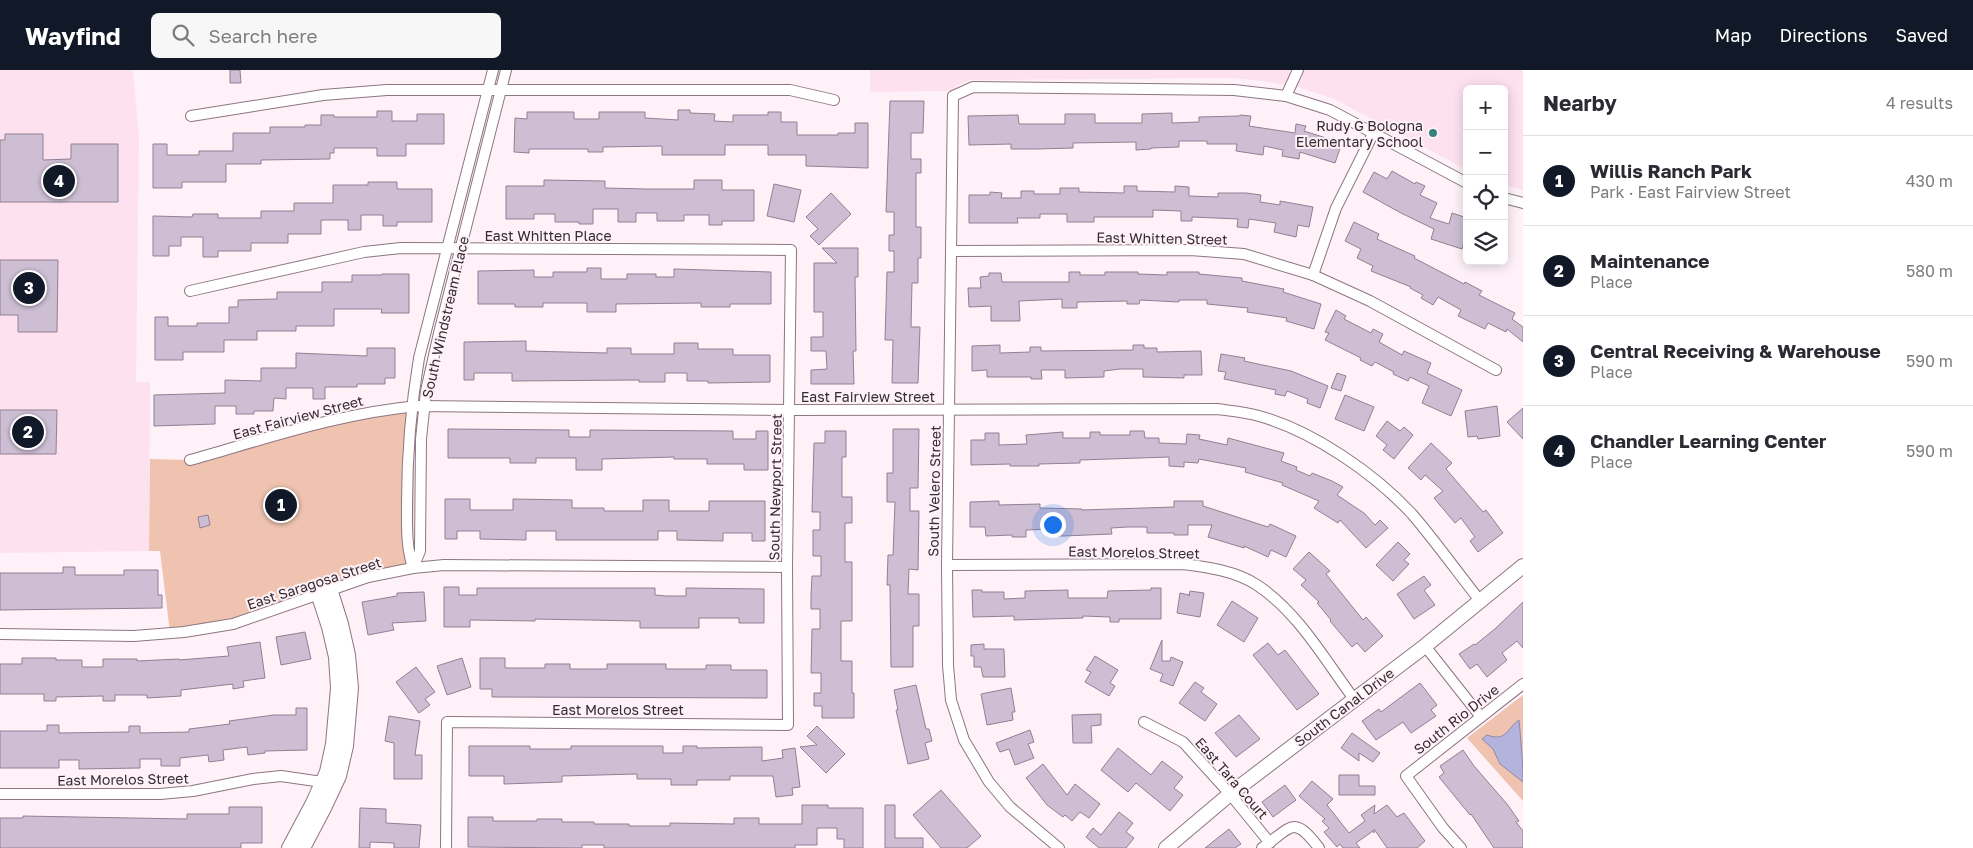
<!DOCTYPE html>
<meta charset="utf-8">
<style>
:root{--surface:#fff;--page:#f7f7f7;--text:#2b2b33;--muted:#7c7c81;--line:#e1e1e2;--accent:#111827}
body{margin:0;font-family:"Golos Text",sans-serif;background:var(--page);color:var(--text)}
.controls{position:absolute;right:15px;top:15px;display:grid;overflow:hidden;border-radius:8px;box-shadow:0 2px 12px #0003}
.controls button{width:45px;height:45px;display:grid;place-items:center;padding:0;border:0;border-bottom:1px solid var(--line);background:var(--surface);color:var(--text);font:25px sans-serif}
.you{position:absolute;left:1052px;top:454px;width:18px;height:18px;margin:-12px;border:4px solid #fff;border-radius:50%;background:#1a73e8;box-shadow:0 0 0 8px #1a73e833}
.badge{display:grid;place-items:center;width:32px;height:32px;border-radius:50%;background:var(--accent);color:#fff;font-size:16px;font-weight:700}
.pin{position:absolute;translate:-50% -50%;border:2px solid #fff;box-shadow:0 1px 5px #0006}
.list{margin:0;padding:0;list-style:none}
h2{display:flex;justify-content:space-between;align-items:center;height:65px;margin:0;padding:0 20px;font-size:21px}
h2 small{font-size:16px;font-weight:400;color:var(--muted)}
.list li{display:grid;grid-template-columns:32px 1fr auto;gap:15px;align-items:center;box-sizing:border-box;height:90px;padding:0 20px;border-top:1px solid var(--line)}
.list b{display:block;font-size:19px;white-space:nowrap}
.list p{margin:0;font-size:16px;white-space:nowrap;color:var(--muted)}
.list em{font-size:16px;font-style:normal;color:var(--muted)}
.icon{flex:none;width:28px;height:28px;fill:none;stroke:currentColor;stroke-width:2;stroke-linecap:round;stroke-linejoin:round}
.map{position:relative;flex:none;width:1523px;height:778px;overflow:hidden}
header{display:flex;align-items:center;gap:30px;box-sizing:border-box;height:70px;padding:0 25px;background:var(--accent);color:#fff}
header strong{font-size:24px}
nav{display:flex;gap:28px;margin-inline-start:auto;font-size:18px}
.search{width:350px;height:45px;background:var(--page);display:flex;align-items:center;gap:12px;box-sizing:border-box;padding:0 18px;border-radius:8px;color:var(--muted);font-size:19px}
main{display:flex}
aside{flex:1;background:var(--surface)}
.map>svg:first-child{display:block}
.built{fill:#fde1ef}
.green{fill:#efc3af}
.water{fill:#b4b3dd;stroke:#8e8aa9}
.building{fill:#cdbed4;stroke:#8f8094}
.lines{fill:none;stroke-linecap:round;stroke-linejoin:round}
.street-casing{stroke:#8d7581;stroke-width:12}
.secondary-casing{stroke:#8d7581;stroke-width:16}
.street{stroke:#fff;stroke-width:10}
.secondary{stroke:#fff;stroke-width:14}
.poi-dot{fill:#388181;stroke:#fef2f8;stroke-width:2}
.labels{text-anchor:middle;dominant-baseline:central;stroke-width:4;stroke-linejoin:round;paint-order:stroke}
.poi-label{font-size:14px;fill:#352b30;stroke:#fef2f8;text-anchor:end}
.street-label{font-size:14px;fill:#352b30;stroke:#fef2f8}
</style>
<header>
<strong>Wayfind</strong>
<div class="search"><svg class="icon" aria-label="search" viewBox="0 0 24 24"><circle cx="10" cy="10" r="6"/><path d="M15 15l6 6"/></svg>Search here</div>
<nav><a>Map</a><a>Directions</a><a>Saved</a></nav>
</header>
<main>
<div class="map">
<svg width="1523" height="778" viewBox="0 0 1523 778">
<rect width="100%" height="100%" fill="#fef2f8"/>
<g class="built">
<polygon points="0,0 133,0 139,68 136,312 150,312 149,481 0,483"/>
<polygon points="870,0 1523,0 1523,120 1504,115 1504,19 1467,19 1467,100 1332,28 1301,18 1262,11 1230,8 970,10 958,15 950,21 870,22"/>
</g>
<g class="green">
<polygon points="418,336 414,386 413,498 233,554 170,563 160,481 149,481 150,389 190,390 340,347"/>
<polygon points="1523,625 1523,731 1467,668"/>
</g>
<path class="water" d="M 1519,650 C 1521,671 1523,691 1523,712 L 1500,694 L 1493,679 L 1482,669 L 1487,665 C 1507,672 1506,659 1519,650 Z"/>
<g class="building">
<polygon points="230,0 240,0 241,13 230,13"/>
<polygon points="890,31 924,31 923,63 911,63 911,89 921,89 921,103 916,103 916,157 921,157 921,188 918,188 918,213 912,213 911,257 920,257 918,313 892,313 893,270 885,270 887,202 894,202 894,181 889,181 889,165 894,165 894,142 886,142"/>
<polygon points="678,40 690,40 690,43 715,44 714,51 733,52 733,45 768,45 768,42 781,42 781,52 797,52 797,65 838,65 838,63 855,63 855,53 868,53 868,98 806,96 806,85 768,85 768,75 725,75 725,85 662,85 662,76 603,77 603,82 588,82 588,79 529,79 529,83 514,82 515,48 527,49 527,42 574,42 574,49 599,49 599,42 645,42 645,48 678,50"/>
<polygon points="377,41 392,41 392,51 417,51 417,44 444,44 444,74 406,74 406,86 377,86 377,78 334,78 334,83 330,83 330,89 261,90 261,94 226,94 226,112 182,112 182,118 153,118 153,74 167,74 167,85 199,85 199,81 233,81 233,63 270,63 270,57 305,57 305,55 321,55 321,45 334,45 334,47 377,47"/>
<polygon points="1172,43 1172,53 1199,52 1199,47 1239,46 1240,45 1251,46 1249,56 1295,63 1296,54 1306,56 1304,61 1342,73 1335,93 1300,82 1299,89 1282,86 1283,80 1264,76 1263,85 1236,81 1237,74 1207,74 1207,71 1179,71 1179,77 1151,78 1151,79 1136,80 1136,72 1073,73 1073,78 1038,79 1011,79 1011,74 969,75 968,46 1018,45 1019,54 1065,54 1065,44 1095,44 1095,53 1142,53 1142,44"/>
<polygon points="5,64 43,64 43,90 71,89 71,74 118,74 118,132 0,132 0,70 5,70"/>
<polygon points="1392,101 1415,114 1416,112 1425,116 1420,125 1437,133 1430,148 1449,154 1452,143 1467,148 1467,163 1462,179 1431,169 1434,159 1401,143 1363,122 1374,102 1387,109"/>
<polygon points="544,110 605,111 605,118 646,119 694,119 694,110 722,110 722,120 754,120 754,151 722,151 722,155 709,155 709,145 684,145 684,151 657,151 657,143 636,143 636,152 618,152 618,139 593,139 593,154 579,154 579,152 555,152 555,144 534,144 534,149 506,149 506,116 544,116"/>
<polygon points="368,112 397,112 397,119 432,119 432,152 397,152 397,156 383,156 383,145 361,145 361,160 348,160 348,150 321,150 321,164 288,164 288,173 251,173 251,181 218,181 218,187 203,187 203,167 181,167 181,176 169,176 169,186 153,186 153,146 192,147 193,144 218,144 218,148 261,148 261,141 294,141 294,133 333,133 333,115 368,115"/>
<polygon points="774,114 801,120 794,152 767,146"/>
<polygon points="1124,116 1137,116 1137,121 1175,122 1175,116 1189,117 1189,126 1218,127 1218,123 1246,123 1261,125 1260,132 1280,135 1280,131 1313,137 1309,157 1298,155 1296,167 1274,162 1276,153 1249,149 1248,158 1237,157 1238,149 1192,147 1192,151 1181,151 1181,141 1153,140 1153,147 1094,147 1094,152 1067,152 1067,144 1040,144 1040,148 1017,148 1018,153 969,153 969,125 990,125 990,122 1002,123 1001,128 1021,128 1021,121 1034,121 1034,124 1060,124 1060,118 1079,118 1079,122 1124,123"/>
<polygon points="831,123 851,144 819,175 810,166 818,159 806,147"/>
<polygon points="1354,152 1379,164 1377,169 1415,186 1414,188 1464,214 1465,212 1482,221 1479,225 1515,243 1512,249 1523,257 1523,272 1507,259 1506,262 1488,253 1485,259 1458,246 1461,240 1438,227 1433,235 1421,228 1423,225 1410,218 1411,217 1371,201 1373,196 1357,188 1361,179 1345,171"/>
<polygon points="822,178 858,178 858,207 855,207 856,281 853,281 854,314 811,314 811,300 827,299 826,281 811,281 811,267 823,267 823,242 814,242 814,193 837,193"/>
<polygon points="0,190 58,190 57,262 18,262 18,245 0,245"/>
<polygon points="587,198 601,198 601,209 627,209 627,204 656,204 656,207 674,207 674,199 771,202 771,234 730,234 730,237 701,237 701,233 616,234 616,242 587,242 587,233 543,233 543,237 515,237 515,234 478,234 478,201 534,200 534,207 553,207 553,202 587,202"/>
<polygon points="1069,202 1080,202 1080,205 1105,205 1105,202 1138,202 1138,204 1167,205 1167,202 1199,202 1199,204 1242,208 1242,211 1284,219 1283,222 1321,234 1314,259 1286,251 1287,248 1247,242 1248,238 1207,234 1207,230 1179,230 1179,232 1140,230 1139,234 1127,234 1127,231 1077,232 1077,238 1062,238 1062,229 1019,231 1020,251 991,251 991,236 969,237 968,218 981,218 980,207 989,206 989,203 1001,203 1002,212 1069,212"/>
<polygon points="382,204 409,204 409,243 381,243 382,239 334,239 334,256 296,256 296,261 257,261 257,270 224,270 224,282 183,282 183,290 155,290 155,247 168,247 168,256 197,256 197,253 229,253 229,237 238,237 238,230 277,229 277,222 322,222 322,212 352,212 352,205 382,205"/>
<polygon points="1336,240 1346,246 1344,249 1371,263 1373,259 1383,264 1379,272 1402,285 1404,281 1431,293 1427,303 1462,320 1451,346 1422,333 1429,316 1410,307 1408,311 1393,304 1394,302 1375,292 1372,296 1360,290 1361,288 1325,270 1329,263 1325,262"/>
<polygon points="526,271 526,281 607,283 607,278 631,278 631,284 674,284 674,273 698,273 698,279 733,279 733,285 770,285 770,312 708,313 708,311 687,311 687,303 665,303 665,312 639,312 639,310 512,311 512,303 474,303 474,310 464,310 464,272"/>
<polygon points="1000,275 1000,283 1030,282 1030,277 1041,277 1041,281 1133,280 1133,275 1144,275 1144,278 1157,278 1157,282 1201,281 1202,305 1184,305 1184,308 1143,307 1143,299 1120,299 1104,301 1104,307 1065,308 1065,300 1041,300 1042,309 1031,309 1031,307 987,307 987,300 972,301 972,276"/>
<polygon points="367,278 395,278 395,308 385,308 385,314 357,314 357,317 325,317 325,329 313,329 313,318 286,318 286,329 274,328 273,341 254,341 254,344 236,344 236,336 215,336 215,354 154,356 154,325 225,323 225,310 261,311 261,298 296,298 296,283 367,286"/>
<polygon points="1221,284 1245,288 1244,291 1291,301 1328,316 1320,338 1307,333 1308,329 1287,321 1285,326 1275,324 1276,320 1224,309 1226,302 1218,301"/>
<polygon points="1337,303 1346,306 1341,321 1331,318"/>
<polygon points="1345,325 1374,337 1364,361 1335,349"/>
<polygon points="1497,336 1500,366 1478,369 1477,366 1468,367 1465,341"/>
<polygon points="1523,338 1523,369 1507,352"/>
<polygon points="0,340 57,340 56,384 0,384"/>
<polygon points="1387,351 1400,361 1404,357 1413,365 1394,389 1383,380 1387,375 1376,366"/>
<polygon points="448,359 569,360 569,367 590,367 590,360 733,361 733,369 756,369 756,361 768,361 768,400 744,400 744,394 707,394 707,389 674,389 674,387 602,389 602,400 576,400 576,388 536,388 536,393 510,393 510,388 448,388"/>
<polygon points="893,359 919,359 918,418 910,418 910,441 919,441 918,500 909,499 908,524 919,524 919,556 913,556 913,597 891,597 890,515 887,515 888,485 893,485 895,432 887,432 887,403 893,403"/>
<polygon points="825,361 846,361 846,387 842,387 842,427 852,427 852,453 845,453 845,492 852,492 852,551 841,551 841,591 852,591 852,623 854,623 854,648 822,648 822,636 814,636 814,623 821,623 821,603 811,603 812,559 820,559 820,539 811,539 811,525 812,506 821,506 821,486 813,486 813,460 820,460 820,442 812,442 814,373 825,373"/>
<polygon points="1130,361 1144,361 1145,368 1159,368 1159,373 1186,374 1187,364 1200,365 1199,369 1227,375 1228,368 1284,383 1281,391 1297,397 1296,400 1310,406 1312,403 1332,411 1343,417 1337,425 1364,443 1375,455 1380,450 1388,458 1366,478 1340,450 1338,453 1314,438 1319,431 1282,415 1283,413 1245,402 1246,398 1199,389 1198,393 1184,392 1184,397 1169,396 1169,387 1080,390 1080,393 1039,394 1039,396 1010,396 1010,394 971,395 971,370 985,370 985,363 999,363 999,375 1027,374 1026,365 1063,362 1063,368 1090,368 1090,362 1100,362 1100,365 1130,365"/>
<polygon points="1431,373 1452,393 1446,399 1483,442 1486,440 1503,463 1478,482 1470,471 1475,467 1461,448 1455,453 1434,428 1443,421 1425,405 1421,410 1408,398"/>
<polygon points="445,429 470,429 470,440 513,440 513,429 572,430 572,438 604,438 604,441 643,441 643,430 669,430 669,441 709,441 709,431 765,431 765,471 752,471 752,463 723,463 723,471 677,470 677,461 658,461 658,470 556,470 556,461 526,461 526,470 480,469 480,461 457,461 457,469 445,469"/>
<polygon points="999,431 999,435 1040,434 1040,438 1082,439 1082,440 1174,437 1174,431 1203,431 1203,436 1268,457 1270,454 1296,466 1286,487 1271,480 1268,487 1244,476 1244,478 1208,467 1212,455 1188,455 1188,465 1174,465 1174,463 1147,463 1147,457 1128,457 1111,458 1112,464 1063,466 1050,466 1051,459 1026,460 1026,467 1012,467 1012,465 986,466 985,457 970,457 970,432"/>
<polygon points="208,445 210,455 200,458 198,447"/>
<polygon points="1398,472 1410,484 1404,490 1409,494 1393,511 1376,495"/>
<polygon points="1309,482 1330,501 1326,504 1363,550 1366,547 1383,566 1365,582 1357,573 1352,577 1330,551 1331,550 1317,533 1319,532 1301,515 1306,510 1293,499"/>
<polygon points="63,497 75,497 75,505 124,505 124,500 158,500 158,525 162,525 162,538 0,540 0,503 63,503"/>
<polygon points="1424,506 1431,515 1424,520 1435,535 1414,549 1397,524"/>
<polygon points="444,517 459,517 459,525 477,525 477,518 655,518 655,525 666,526 686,526 686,518 764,519 764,553 739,553 739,548 699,548 699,558 640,558 640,551 535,549 535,551 470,550 470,557 444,557"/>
<polygon points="1151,518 1161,518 1161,549 1119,549 1119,552 1110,552 1110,547 1083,546 1083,548 1014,550 1014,546 973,547 972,520 982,520 982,522 1004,522 1004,529 1025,528 1025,521 1068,520 1068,528 1107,528 1108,521 1151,520"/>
<polygon points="1190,521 1204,523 1200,547 1177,543 1180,523 1189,525 1189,526"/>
<polygon points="424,522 426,551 392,553 394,560 368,565 362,532 397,526 397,523"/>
<polygon points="1232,531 1258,548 1244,572 1217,555"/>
<polygon points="1523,532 1523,578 1517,571 1502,583 1507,590 1487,607 1477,594 1470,599 1459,584 1474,574 1475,575 1496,558"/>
<polygon points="305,562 311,589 281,595 276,567"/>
<polygon points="1162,570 1162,591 1170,591 1171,587 1183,592 1173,616 1160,611 1163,604 1150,599"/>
<polygon points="260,572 265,608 243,611 244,617 233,619 233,614 181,620 181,626 147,628 147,625 115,625 115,631 103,631 103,626 56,627 56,631 44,631 44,624 0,624 0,594 22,594 22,588 56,588 56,590 82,590 82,597 103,597 103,589 137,589 137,591 179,589 179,590 229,586 227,577"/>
<polygon points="1268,573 1278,585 1285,580 1319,624 1297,640 1253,585"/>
<polygon points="984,574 984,579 1004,579 1005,607 983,607 981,597 974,597 974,586 971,586 971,575"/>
<polygon points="1095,586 1118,600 1110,613 1115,616 1109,626 1085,612 1091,602 1086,600"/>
<polygon points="462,588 471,617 447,625 437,596"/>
<polygon points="480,588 505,588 505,598 545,598 545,594 570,594 570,599 607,599 607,594 666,594 666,599 706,599 706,595 731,595 731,600 767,600 767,628 492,627 492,619 480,619"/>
<polygon points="416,597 435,622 425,629 430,635 419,643 396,612"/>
<polygon points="1195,612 1204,618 1201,622 1217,634 1205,651 1179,633"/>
<polygon points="1420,613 1437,635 1431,640 1436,646 1411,663 1403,652 1376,670 1362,651 1379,639 1381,642"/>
<polygon points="916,615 926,659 929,659 932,671 925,673 929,689 908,694 896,640 898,640 894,620"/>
<polygon points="1011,618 1015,642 1012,642 1013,650 987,655 981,624"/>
<polygon points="296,638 307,638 307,680 265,681 265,683 248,685 247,677 223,680 224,690 209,692 208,685 180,688 180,696 161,696 161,689 140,689 140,698 79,699 79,690 59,690 59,698 0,698 0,661 47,661 47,655 59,655 59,663 129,662 129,656 140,656 140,663 189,662 189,659 230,654 229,651 274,645 296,645"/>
<polygon points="1101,644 1101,655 1091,656 1092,673 1073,673 1072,645"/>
<polygon points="1239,645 1260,669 1236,687 1215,663"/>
<polygon points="389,646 420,651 415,685 422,685 422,709 394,709 394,673 385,671"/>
<polygon points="817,656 845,684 826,703 800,677 817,675 807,666"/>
<polygon points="1030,660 1034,672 1028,674 1034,688 1015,695 1009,679 1000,682 996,673"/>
<polygon points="1352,663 1380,683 1373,692 1359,683 1359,691 1341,678"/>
<polygon points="469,676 530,676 530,679 571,679 571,676 663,676 663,683 683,683 683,676 697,676 697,678 762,677 762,691 783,688 782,680 795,678 800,717 792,718 793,725 776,727 773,706 730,706 730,710 697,710 697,715 671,715 671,709 637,709 637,704 562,706 562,712 504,714 504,706 469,706"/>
<polygon points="1118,678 1151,705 1162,691 1183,707 1174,718 1183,725 1170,741 1136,713 1128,722 1101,700"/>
<polygon points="1463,680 1474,696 1507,734 1519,751 1516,752 1523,761 1523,778 1494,778 1471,744 1470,745 1439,707 1444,703 1440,696"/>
<polygon points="1043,694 1067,725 1075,714 1100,734 1089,748 1080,742 1072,751 1065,745 1063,747 1047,735 1026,708"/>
<polygon points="1339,705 1359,705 1359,716 1375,716 1375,725 1339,725"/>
<polygon points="1312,711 1333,729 1327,735 1349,763 1365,751 1361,745 1375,735 1374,744 1387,735 1397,747 1404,743 1425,771 1417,778 1387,778 1374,759 1374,763 1373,761 1356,773 1360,778 1343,778 1340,774 1337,777 1324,762 1329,758 1322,751 1325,749 1299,726"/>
<polygon points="1285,715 1296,730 1273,747 1262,732"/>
<polygon points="941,720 981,766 967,778 941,778 913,745"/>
<polygon points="802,735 828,735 828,738 863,738 863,778 844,778 844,769 837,769 837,758 817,758 817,775 795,775 795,778 604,778 604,775 582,775 582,778 468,777 468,747 493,747 493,751 537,751 537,749 562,749 562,752 594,752 594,754 629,754 629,756 670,756 670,753 734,754 734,748 759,748 759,754 802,754"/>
<polygon points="885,735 895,735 895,768 923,768 923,778 885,778"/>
<polygon points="229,737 262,737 262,773 241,773 241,778 0,778 0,748 23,748 23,746 187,749 187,744 229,744"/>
<polygon points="360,738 386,739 386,753 421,755 419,778 394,778 394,773 370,772 370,778 359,778"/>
<polygon points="1119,742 1133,753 1126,762 1134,768 1126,778 1099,778 1086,767 1093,758 1101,765"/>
<polygon points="1229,759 1241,774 1235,778 1205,778"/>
</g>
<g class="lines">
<defs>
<g id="street">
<polyline points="1286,26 1298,0"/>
<polyline points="191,46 323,25 387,20 790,20 834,30"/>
<polyline points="1504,128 1523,133"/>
<polyline points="951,181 1190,180 1244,184 1313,205 1370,231 1496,300"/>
<polyline points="1313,205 1336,138 1374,62"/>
<polyline points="190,221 364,182 401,178 791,180 787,497 788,655 447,652 446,778"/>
<path d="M 190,390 C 265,369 340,343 418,336 L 790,340 L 1217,339 C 1231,341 1245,342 1259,346 C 1313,361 1374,403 1412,444 C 1436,472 1458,503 1481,532"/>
<path d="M 947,495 L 1183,494 C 1207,497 1236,501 1257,515 C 1298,542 1325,590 1354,629"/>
<polyline points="413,498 420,481 421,369 426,321 439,263 506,0"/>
<path d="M 413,498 C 406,476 407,456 407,434 C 407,385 411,336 419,288 L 493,0"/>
<polyline points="0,564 134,566 184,562 233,554 368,507 413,498 444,495 787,497"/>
<polyline points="1425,576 1481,647"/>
<polyline points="1144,652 1183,672 1230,724 1270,773"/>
<polyline points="0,724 160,724 193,721 253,709 281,706 329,713"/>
<polyline points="1059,778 1010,737 989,712 964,670 951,630 948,595 947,495 953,26 973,17 1234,20 1286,26 1330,40 1467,113"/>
<path d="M 1262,778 C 1292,757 1293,744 1319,778"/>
<polyline points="1461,778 1443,758 1406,706 1523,614"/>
</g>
<g id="secondary">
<polyline points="289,778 313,733 327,702 333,674 338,618 336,587 329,557 318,523"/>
<polyline points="303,778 324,738 339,706 346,676 351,618 348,585 341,554 330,519"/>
<polyline points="1166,778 1230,724 1425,576 1523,496"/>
</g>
</defs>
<use href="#street" class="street-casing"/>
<use href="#secondary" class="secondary-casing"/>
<use href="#street" class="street"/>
<use href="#secondary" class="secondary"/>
</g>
<circle class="poi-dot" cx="1433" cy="63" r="5"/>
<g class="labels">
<g class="poi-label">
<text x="1423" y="55">Rudy G Bologna<tspan x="1423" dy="16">Elementary School</tspan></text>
</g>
<g class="street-label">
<text x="548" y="165">East Whitten Place</text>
<text transform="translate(1162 168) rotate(1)">East Whitten Street</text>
<text transform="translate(445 247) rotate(-77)">South Windstream Place</text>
<text x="868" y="326">East Fairview Street</text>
<text transform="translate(298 347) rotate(-15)">East Fairview Street</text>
<text transform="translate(775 417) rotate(-89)">South Newport Street</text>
<text transform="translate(934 421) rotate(-89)">South Velero Street</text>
<text transform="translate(1134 482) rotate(1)">East Morelos Street</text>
<text transform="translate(314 513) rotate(-18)">East Saragosa Street</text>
<text transform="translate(1344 637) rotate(-37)">South Canal Drive</text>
<text x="618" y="639">East Morelos Street</text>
<text transform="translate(1456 649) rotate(-38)">South Rio Drive</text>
<text transform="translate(1232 708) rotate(49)">East Tara Court</text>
<text transform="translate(123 709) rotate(-1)">East Morelos Street</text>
</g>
</g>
</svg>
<div class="controls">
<button>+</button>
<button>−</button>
<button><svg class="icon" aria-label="locate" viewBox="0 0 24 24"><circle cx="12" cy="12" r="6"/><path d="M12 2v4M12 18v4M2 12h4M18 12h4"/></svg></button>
<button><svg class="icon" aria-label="layers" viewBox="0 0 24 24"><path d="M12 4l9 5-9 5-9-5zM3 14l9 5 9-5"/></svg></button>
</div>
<div class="you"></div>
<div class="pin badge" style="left:281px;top:435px">1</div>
<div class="pin badge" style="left:28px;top:362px">2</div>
<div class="pin badge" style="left:29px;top:218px">3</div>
<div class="pin badge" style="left:59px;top:111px">4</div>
</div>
<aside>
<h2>Nearby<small>4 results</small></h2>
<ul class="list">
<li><span class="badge">1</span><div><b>Willis Ranch Park</b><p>Park · East Fairview Street</p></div><em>430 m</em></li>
<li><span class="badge">2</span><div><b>Maintenance</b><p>Place</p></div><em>580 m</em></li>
<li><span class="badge">3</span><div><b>Central Receiving &amp; Warehouse</b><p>Place</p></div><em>590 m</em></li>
<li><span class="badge">4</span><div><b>Chandler Learning Center</b><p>Place</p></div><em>590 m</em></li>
</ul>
</aside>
</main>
